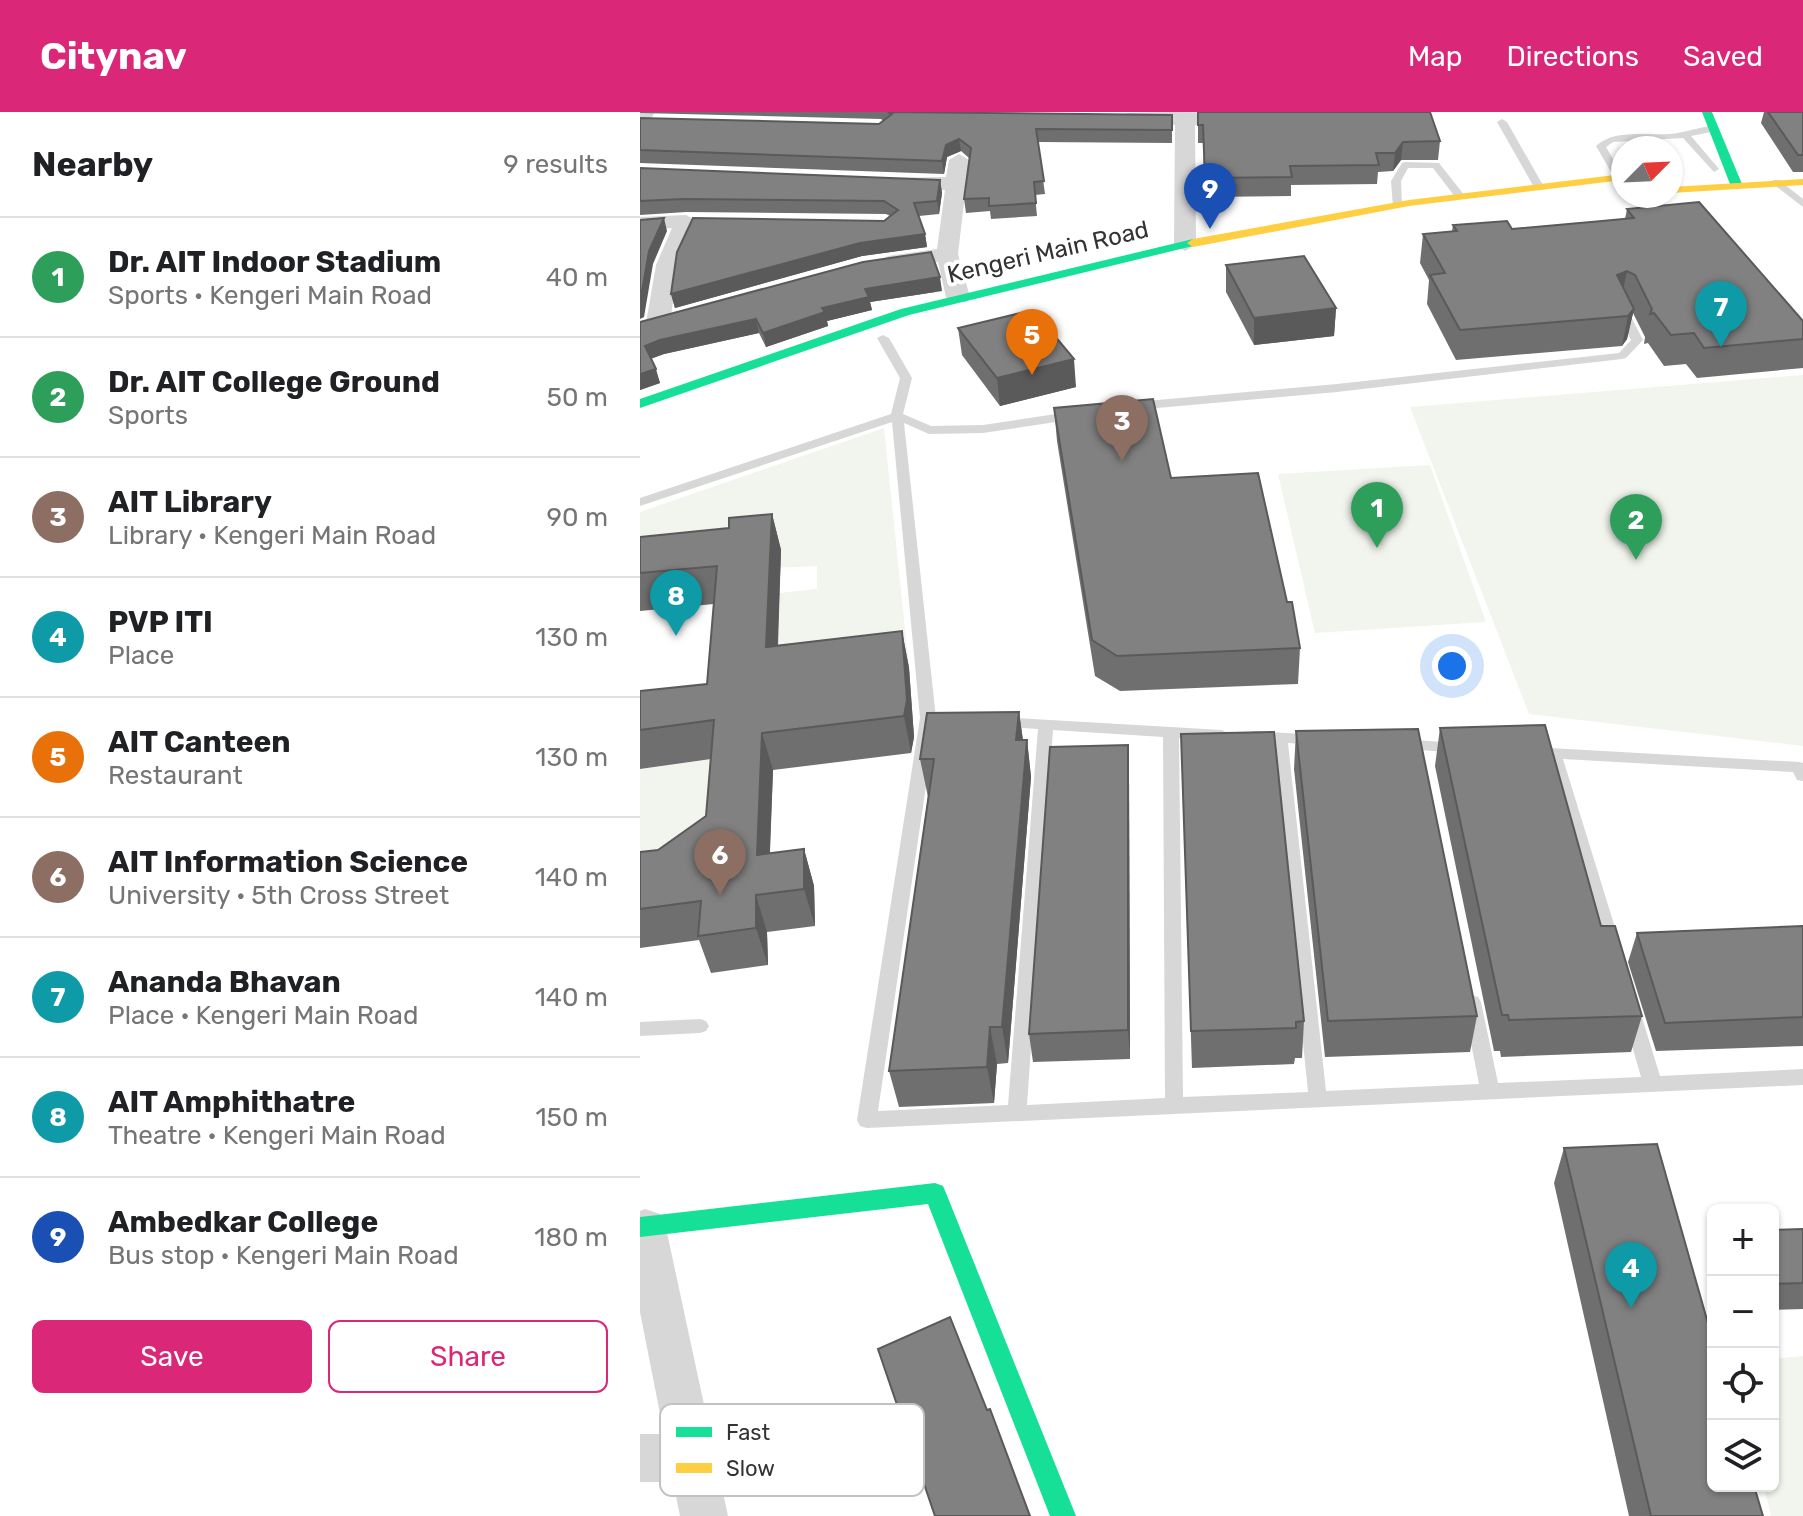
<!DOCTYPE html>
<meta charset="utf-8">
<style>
:root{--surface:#fff;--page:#f6f6f6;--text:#202124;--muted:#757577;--line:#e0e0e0;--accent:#db2777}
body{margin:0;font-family:Rubik,sans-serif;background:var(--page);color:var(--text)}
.controls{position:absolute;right:24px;bottom:24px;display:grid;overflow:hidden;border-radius:12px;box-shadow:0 2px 6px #0004}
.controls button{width:72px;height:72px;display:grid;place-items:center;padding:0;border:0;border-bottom:2px solid var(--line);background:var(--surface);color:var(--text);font:40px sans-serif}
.compass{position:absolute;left:971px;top:24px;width:72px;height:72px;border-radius:50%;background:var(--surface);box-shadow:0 2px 6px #0004;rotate:66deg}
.you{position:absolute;left:812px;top:554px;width:28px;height:28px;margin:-20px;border:6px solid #fff;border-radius:50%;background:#1a73e8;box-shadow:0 0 0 12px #1a73e833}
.badge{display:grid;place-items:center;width:52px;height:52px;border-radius:50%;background:var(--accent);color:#fff;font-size:26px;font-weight:700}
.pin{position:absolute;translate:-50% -66px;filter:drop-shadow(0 2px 4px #0008)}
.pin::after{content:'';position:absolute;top:42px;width:28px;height:24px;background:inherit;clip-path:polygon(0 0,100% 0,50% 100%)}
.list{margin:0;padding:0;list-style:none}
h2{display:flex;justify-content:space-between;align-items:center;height:104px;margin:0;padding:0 32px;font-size:34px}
h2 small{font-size:26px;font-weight:400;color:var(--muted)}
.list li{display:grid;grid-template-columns:52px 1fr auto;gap:24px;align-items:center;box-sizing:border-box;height:120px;padding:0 32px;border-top:2px solid var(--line)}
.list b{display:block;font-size:30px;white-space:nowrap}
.list p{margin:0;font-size:26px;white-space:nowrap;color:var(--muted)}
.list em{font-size:26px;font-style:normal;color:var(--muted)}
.actions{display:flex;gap:16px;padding:24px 32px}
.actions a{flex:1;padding:18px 0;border:2px solid var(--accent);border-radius:12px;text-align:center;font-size:28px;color:var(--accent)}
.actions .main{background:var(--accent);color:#fff}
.icon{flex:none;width:44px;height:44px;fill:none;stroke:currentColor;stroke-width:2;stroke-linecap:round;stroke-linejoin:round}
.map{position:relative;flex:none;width:1163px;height:1404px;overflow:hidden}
header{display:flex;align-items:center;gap:48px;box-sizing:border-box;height:112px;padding:0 40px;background:var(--accent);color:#fff}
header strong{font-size:38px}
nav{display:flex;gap:44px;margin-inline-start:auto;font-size:28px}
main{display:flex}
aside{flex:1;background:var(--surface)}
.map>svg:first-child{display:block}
.green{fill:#f1f5ed}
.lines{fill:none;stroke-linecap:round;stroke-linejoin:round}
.lane{fill:#d7d7d7;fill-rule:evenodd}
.street{fill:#d7d7d7;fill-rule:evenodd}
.fast{fill:#16e098;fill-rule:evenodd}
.slow{fill:#ffcf43;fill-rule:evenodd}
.wall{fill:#6f6f6f}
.shaded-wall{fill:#5a5a5a}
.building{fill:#818181;stroke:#5a5a5a;stroke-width:2}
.labels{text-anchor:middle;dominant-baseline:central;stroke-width:8;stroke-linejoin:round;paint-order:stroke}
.far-street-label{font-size:24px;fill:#333;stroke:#fff}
.key{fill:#fff;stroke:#c2c2c2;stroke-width:2}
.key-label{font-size:22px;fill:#333}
</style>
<header>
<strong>Citynav</strong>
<nav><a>Map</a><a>Directions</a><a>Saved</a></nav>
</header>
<main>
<aside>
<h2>Nearby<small>9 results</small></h2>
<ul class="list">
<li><span class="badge" style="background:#2e9e5b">1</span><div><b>Dr. AIT Indoor Stadium</b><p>Sports · Kengeri Main Road</p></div><em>40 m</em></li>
<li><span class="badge" style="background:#2e9e5b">2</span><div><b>Dr. AIT College Ground</b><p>Sports</p></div><em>50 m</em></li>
<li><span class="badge" style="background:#8d6e63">3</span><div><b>AIT Library</b><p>Library · Kengeri Main Road</p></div><em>90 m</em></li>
<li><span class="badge" style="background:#0f9aa8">4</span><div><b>PVP ITI</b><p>Place</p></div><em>130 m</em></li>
<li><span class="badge" style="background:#e8710a">5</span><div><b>AIT Canteen</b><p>Restaurant</p></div><em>130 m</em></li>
<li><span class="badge" style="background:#8d6e63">6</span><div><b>AIT Information Science</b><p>University · 5th Cross Street</p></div><em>140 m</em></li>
<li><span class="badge" style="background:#0f9aa8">7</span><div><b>Ananda Bhavan</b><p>Place · Kengeri Main Road</p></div><em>140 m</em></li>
<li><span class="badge" style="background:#0f9aa8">8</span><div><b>AIT Amphithatre</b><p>Theatre · Kengeri Main Road</p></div><em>150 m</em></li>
<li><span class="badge" style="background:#1a4fb4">9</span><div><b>Ambedkar College</b><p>Bus stop · Kengeri Main Road</p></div><em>180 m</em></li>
</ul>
<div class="actions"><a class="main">Save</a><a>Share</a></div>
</aside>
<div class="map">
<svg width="1163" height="1404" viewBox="0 0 1163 1404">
<rect width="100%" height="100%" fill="#fff"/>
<g class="green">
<polygon points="1163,263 1163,634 889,602 770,295"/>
<polygon points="244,316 269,556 176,567 135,612 139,481 177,477 177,454 0,462 0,400"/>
<polygon points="790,353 846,510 675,521 638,362"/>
<polygon points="86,645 79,741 0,779 0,657"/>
<polygon points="1163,1244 1163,1404 1131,1404 1124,1374 1133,1374 1133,1247"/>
</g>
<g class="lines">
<g class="lane">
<polygon points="862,7 867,10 904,75 902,77 894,75 857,10"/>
<path d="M 1073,14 L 1078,17 L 1076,19 L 1051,24 L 1079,57 L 1074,60 L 1043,26 L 973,30 L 966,35 L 983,64 L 979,68 L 974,65 L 956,34 C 978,14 1015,27 1042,20 C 1053,18 1061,15 1073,14 Z"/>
<polygon points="765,50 799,51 825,84 816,86 793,56 768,56 761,69 762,93 753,95 751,69 762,51"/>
<polygon points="1133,68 1139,68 1163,87 1163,95 1133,72"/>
<polygon points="980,192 986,195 1003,228 986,246 982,247 697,280 495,298 489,294 495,290 697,272 979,241 991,228 974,195"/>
<path d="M 243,223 L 249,226 L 272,266 L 263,302 L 291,314 L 343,313 L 436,299 L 442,303 L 436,307 L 343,321 L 289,322 L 264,311 L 296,606 L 238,999 L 368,993 L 398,617 L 356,614 L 353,610 L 356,606 L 361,605 L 582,618 L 590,623 L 582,628 L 539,626 L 543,985 L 668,980 L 633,630 L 608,628 L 605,624 L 613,619 L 678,623 L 686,628 L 678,633 L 648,631 L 686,979 L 839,972 L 823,890 L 826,885 L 832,883 L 838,885 L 841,890 L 858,971 L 1001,965 L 982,899 L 985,894 L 991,892 L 997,894 L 1000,899 L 1020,964 L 1163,957 L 1163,973 L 227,1016 L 220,1014 L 217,1008 L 280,606 L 252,310 L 0,394 L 0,386 L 251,302 L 260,266 L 237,226 ZM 413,618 L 523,625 L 525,986 L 387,993 Z"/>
<polygon points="761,627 817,631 825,636 817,641 756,636 753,632"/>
<polygon points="892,635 1159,650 1163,651 1163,669 1157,668 1153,660 923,647 981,835 978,840 966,840 963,835 907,646 887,644 884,640 887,636"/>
<polygon points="60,907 66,909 69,914 66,919 60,921 0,924 0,910"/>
</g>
<g class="street">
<polygon points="0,0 15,0 7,13 0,15"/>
<polygon points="535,0 602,1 612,7 602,13 555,13 556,132 545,139 534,132 535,13 487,13 477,7 487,1"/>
<polygon points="319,42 329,48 318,142 330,185 326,190 310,190 306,185 298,150 248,158 237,151 248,144 297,137 305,78 256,76 249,74 246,70 249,66 306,65 309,48"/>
<polygon points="46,103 57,109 38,153 30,211 26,216 10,216 6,211 16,153 32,116 0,119 0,105"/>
<polygon points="5,1097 20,1102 26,1116 88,1404 40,1404 33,1370 0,1370 0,1322 24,1322 0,1200 0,1099"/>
</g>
<g class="fast">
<polygon points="1062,0 1072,0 1102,72 1100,74 1090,72"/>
<polygon points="553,127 559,131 557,133 269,203 0,296 0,287 261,197"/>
<polygon points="295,1071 303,1074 306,1081 436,1404 410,1404 288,1092 0,1125 0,1105"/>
</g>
<g class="slow">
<polygon points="983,62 983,68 769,94 553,135 547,131 553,127 769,88"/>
<polygon points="1163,67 1163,73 1031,81 1031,75"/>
</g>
</g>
<g class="wall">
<polygon points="0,0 300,0 532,3 532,31 398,30 405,82 395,83 397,104 351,107 350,99 326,101 324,87 329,46 321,39 307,45 304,62 0,51 0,6 239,12 244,9 241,7 0,1"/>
<polygon points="558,0 800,29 798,48 761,48 753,59 738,60 737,72 651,73 651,84 565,85 563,31 558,31"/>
<polygon points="1124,0 1163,0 1163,60 1153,60 1121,11"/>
<polygon points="0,56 300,68 302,81 299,102 279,104 285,122 287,135 222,144 35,196 31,182 244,109 250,104 246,102 46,100 0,103"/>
<polygon points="987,97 1163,209 1163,256 1057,266 1046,252 1024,254 1008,231 1004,232 1005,225 993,201 987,227 982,234 816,248 787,192 789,168 780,151 783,122 812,119 813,113 872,117 985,107"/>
<polygon points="586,153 696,196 694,224 614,233 586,180"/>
<polygon points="302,179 230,190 232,198 187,209 188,214 126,235 119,221 24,242 11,247 20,271 0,278 0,210"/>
<polygon points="318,216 436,275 360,294 322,243"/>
<polygon points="414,296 531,366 647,490 660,536 658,572 480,579 455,564 417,329"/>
<polygon points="132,402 141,438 138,534 262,519 269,556 274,625 271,641 133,658 130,741 164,737 174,774 175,814 127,820 128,853 71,861 59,828 0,836 0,740 18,738 66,704 71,647 0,657 0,579 67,572 74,492 0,499 0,425 89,416"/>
<polygon points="379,600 383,628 387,628 391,665 368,951 357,952 354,991 259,995 249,959 288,685 280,647"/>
<polygon points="800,616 961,814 1002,904 991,940 861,945 860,939 854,939 795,654"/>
<polygon points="656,619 837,904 830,940 685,945 654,657"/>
<polygon points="541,622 664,909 662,946 655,946 654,952 552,956"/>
<polygon points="488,633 489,663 490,947 393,950 389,922"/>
<polygon points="1163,814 1163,934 1016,939 988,850 997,821"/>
<polygon points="924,1036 1123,1404 989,1404 914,1071"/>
<polygon points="1163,1117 1163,1197 1133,1198 1133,1118"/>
</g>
<g class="shaded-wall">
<polygon points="319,27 321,39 307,45 304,62 302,49 306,33"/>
<polygon points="763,30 761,48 753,59 755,41"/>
<polygon points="300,68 302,81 299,102 297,89"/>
<polygon points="24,106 27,119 13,152 4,205 0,207 0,191 9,139"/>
<polygon points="285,122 287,135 222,144 35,196 31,182 220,131"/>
<polygon points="987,159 981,188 977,163"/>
<polygon points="300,165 302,179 230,190 232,198 187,209 188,214 126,235 123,221 225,177"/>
<polygon points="696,196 694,224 614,233 614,206"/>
<polygon points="994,197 987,227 982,234 988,204"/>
<polygon points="116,207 119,221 24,242 9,247 5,234 20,228"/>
<polygon points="434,247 436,275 360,294 357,266"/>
<polygon points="16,257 20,271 0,278 0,262"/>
<polygon points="132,402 141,438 136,572 126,535"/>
<polygon points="262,519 269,556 274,625 271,641 264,604"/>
<polygon points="379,600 384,637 376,628"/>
<polygon points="122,621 133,658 128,780 117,743"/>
<polygon points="387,628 391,665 368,951 362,915"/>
<polygon points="488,633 489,663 490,947 488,918"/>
<polygon points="164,737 174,774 175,814 164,777"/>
<polygon points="116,783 127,820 128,853 116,816"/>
<polygon points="350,915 357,952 354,991 347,955"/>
</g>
<g class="building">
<polygon points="248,0 532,3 532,18 396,17 404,69 394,70 396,91 349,94 349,86 324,87 331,36 319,27 306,33 302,49 0,38 0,6 239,12 252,2"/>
<polygon points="558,0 790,0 800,29 763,30 755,41 736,41 739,53 650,54 652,65 565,66 563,13 558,13"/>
<polygon points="1128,0 1163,0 1163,43 1158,43"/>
<polygon points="0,56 300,68 297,89 274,91 285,122 220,131 31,182 37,140 53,106 244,109 258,98 244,89 43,87 0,89"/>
<polygon points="1059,90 1163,209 1163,227 1064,236 1054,221 1031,223 1014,201 1010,202 1012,197 995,163 987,159 977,163 994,197 988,204 820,218 790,163 805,161 783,122 817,119 813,113 867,109 872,117 962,109 994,106 987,97"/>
<polygon points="24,106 9,139 0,191 0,108"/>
<polygon points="291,140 300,165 225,177 229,185 182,196 185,200 123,221 116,207 20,228 5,234 16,257 0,262 0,210 223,150"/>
<polygon points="664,144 696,196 614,206 586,153"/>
<polygon points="393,198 434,247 357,266 318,216"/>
<polygon points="513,287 531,366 618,361 647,490 652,490 660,536 477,544 452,528 414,296"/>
<polygon points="132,402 126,535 262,519 267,588 264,604 122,621 117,743 164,737 164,777 116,783 116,816 58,824 61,789 0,797 0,740 18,738 66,704 74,608 0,618 0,579 67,572 77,454 0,461 0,425 89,416 89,406"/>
<polygon points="379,600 376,628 387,628 362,915 350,915 347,955 249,959 294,647 280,647 287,601"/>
<polygon points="905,613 961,814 975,814 1002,904 869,908 868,903 862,903 800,616"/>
<polygon points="778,617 837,904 688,909 656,619"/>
<polygon points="634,620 664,909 656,910 656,916 551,919 541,622"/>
<polygon points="488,633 488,918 389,922 410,635"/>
<polygon points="1163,814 1163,905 1025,911 997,821"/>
<polygon points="1017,1032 1073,1229 1073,1374 1114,1374 1123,1404 1011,1404 924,1036"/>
<polygon points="1163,1117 1163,1171 1133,1172 1133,1118"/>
<polygon points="310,1205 347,1298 350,1297 390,1404 295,1404 238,1237"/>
</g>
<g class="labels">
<g class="far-street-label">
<text transform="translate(408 140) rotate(-13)">Kengeri Main Road</text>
</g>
</g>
<rect x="20" y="1292" width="264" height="92" rx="12" class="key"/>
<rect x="36" y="1315" width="36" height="10" fill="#16e098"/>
<rect x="36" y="1351" width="36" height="10" fill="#ffcf43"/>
<g class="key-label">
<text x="86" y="1328">Fast</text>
<text x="86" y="1364">Slow</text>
</g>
</svg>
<div class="controls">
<button>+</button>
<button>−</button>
<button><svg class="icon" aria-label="locate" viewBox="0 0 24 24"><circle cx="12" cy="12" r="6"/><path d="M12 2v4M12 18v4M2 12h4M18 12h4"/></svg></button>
<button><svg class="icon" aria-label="layers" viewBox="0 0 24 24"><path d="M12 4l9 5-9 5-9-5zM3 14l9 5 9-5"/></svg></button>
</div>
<svg class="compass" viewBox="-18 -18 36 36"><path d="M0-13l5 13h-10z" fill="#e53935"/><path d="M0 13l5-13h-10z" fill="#757577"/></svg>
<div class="you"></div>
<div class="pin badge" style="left:737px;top:436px;background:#2e9e5b">1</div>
<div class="pin badge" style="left:996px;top:448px;background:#2e9e5b">2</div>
<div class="pin badge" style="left:482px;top:349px;background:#8d6e63">3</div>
<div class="pin badge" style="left:991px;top:1196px;background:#0f9aa8">4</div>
<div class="pin badge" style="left:392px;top:263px;background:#e8710a">5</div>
<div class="pin badge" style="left:80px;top:783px;background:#8d6e63">6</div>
<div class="pin badge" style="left:1081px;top:235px;background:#0f9aa8">7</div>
<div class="pin badge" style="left:36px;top:524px;background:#0f9aa8">8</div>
<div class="pin badge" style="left:570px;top:117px;background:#1a4fb4">9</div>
</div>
</main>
